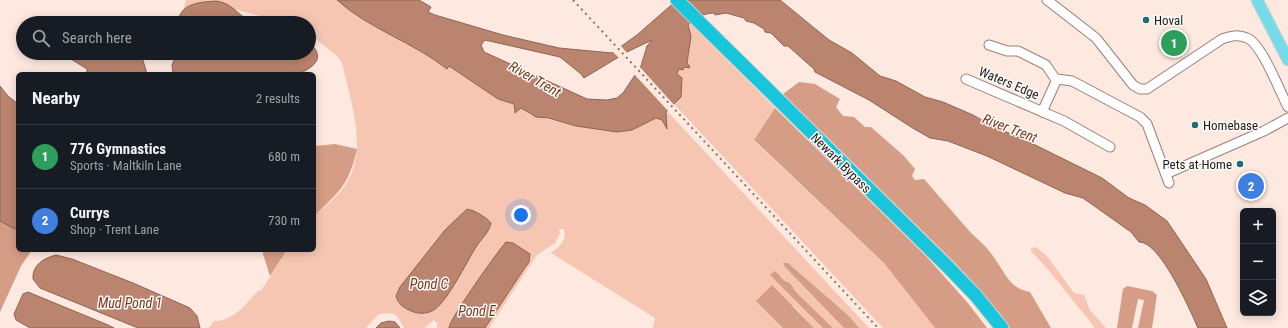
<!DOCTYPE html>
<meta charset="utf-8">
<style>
:root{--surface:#171b24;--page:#20242c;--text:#f1f3f6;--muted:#9ea1a6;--line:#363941;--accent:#0f766e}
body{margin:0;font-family:"Roboto Condensed",sans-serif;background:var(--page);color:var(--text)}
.controls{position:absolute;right:12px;bottom:12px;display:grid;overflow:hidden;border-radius:6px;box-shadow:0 2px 10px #0003}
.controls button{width:36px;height:36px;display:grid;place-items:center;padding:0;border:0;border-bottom:1px solid var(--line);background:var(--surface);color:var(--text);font:20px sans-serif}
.you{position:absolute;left:521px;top:215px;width:14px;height:14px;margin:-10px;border:3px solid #fff;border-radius:50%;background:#1a73e8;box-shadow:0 0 0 6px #1a73e833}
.badge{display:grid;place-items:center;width:26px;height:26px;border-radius:50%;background:var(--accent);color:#fff;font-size:13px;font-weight:700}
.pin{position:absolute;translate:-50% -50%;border:2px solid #fff;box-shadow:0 1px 4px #0006}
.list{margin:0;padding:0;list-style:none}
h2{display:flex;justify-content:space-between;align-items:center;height:52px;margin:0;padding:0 16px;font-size:17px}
h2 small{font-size:13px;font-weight:400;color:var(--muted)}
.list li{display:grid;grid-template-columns:26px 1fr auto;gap:12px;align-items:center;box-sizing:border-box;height:64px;padding:0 16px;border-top:1px solid var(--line)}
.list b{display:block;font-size:15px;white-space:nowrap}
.list p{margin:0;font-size:13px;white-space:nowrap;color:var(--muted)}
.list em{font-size:13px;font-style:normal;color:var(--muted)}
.icon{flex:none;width:22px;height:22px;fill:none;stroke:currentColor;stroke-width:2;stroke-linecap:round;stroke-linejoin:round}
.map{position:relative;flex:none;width:1288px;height:328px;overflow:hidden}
.search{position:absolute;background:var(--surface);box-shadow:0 2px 10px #0003;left:16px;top:16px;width:300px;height:44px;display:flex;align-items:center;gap:10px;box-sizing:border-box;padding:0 14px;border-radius:22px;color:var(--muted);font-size:15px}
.panel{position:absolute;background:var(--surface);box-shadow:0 2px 10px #0003;left:16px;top:72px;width:300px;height:180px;border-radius:6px}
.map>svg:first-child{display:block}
.green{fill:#f6c6b3}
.forest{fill:#d69d86}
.water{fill:#bb846e;stroke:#8d6454;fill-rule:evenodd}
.pier{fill:#fee9e0}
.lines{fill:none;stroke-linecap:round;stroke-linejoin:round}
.minor-casing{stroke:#998178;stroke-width:11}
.major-casing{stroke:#d3d1d0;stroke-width:13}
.highway-casing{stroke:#d3d1d0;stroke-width:15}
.minor{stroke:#fff;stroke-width:9}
.major{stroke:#74dce9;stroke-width:11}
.highway{stroke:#18c5da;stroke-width:13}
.rail{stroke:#83756f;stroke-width:2;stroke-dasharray:2 4;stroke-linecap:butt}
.poi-dot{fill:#216b75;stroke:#fbfbfb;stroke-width:1.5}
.labels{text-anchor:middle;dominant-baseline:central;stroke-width:3;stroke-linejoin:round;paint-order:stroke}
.poi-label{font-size:13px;fill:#231a16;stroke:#fbfbfb;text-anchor:start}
.street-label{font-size:13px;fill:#231a16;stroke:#fbfbfb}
.water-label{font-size:14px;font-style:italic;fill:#7c3718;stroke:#fbfbfb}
</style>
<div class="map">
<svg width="1288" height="328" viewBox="0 0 1288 328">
<rect width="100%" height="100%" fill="#fee9e0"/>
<g class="green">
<path d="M 186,0 L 337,0 L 389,34 L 430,56 L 447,69 L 449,66 L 498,99 L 514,104 L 513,111 L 521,108 L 530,115 L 576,126 L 617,132 L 632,130 L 656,118 L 662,120 L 666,127 L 667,111 L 869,328 L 859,328 L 849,316 L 788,263 L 785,267 L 844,328 L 833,328 L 796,292 L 790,283 L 785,281 L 781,276 L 771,275 L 823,328 L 814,328 L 793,305 L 777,320 L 783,328 L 653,328 L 655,318 L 551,253 C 560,246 567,241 564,229 L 559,229 L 560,233 L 555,243 L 537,255 L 489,328 L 437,328 L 437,323 L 434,320 L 424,328 L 404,328 L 397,316 L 392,313 L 379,314 L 366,328 L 209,328 L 214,321 C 233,322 248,302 259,290 L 261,291 L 287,250 L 314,250 L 314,216 C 323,208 333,200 341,191 C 371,154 351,104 342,63 L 337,56 L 309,34 L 309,23 C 300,23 289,25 281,22 C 247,13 217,0 183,11 Z"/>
<polygon points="689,22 775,108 754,141 884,263 935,328 883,328 674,104 681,97 682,78 677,74 679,68 687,67 691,35 687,26"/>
<polygon points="1036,247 1047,256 1074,293 1084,295 1090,310 1106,328 1095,328 1051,273 1031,251 1031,248"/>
</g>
<g class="forest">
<path d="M 799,82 L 815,84 L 840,99 L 836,107 L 843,116 L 854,117 L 865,127 L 871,127 L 904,156 L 915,169 L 912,176 L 915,180 L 924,179 L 971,233 C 980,241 989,249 995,259 C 1006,274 1010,289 1030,292 L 1051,328 L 1010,328 L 979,289 L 955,263 L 783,94 Z"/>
<polygon points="775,108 926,256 967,302 987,328 935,328 884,263 754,140"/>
<path d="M 335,144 L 357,149 C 349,185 339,192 314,216 L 314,146 Z"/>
<polygon points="0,221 18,229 18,250 32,250 21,266 0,312"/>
<polygon points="263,250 287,250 270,276 263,254"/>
<polygon points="783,263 788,263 849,316 859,328 844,328 785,267"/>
<polygon points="775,271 785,281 790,283 796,292 833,328 823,328 770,275"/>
<polygon points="772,285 814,328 783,328 756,301"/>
<polygon points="1127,286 1152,291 1157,295 1152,328 1138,328 1144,300 1138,299 1132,328 1117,328 1123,289"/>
</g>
<g class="water">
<path d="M 337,0 L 419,0 L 431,7 L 428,12 L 435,15 L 503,35 L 559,48 L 612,53 L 637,35 L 677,0 L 780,0 L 829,40 L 852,53 L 880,76 L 896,81 L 925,97 L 943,102 L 973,115 L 992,126 L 1023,139 L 1102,178 L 1129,198 L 1145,205 L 1167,221 L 1206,279 L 1227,328 L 1198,328 C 1190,310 1160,241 1139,242 L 1131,232 L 1083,198 L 1065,193 L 987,156 L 948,141 L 930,138 L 911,127 L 869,100 L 815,72 L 814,69 L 788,46 L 784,46 L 771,33 L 765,32 L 764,29 L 754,23 L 746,21 L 744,18 L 726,13 L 715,15 L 714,13 C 705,13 693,18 688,25 L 691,36 L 687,63 L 690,67 L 689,68 L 684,67 L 683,70 L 679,69 L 677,74 L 682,78 L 681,97 L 666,112 L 667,129 L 662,120 L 656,118 L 632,130 L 617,132 L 576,126 L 548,118 L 536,117 L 521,108 L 515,113 L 514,104 L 498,99 L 449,66 L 447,69 C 413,42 369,29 337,0 ZM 485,40 L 560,57 L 581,74 L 584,78 L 627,52 L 652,40 L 647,46 L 641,66 L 623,93 L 617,98 L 607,100 L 587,99 L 484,52 L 481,45 Z"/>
<path d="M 216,1 C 233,3 238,16 253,23 L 174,23 C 178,20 179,16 181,13 C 188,2 205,2 216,1 Z"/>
<path d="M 309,42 C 326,58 315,66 299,74 L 173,74 L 172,65 L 177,53 L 271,53 L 278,57 L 287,53 L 309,53 Z"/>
<polygon points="67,53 123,53 142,57 147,74 87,74 87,69 71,59"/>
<polygon points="0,86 8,96 18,104 18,229 15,229 0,221"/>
<path d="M 467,209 C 474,210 486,217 491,223 C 489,233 481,239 476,247 C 467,261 446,305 432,311 C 426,314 418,314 411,311 C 404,308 398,304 396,296 L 400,287 L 445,230 Z"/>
<path d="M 506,242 L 513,243 L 530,254 L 529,262 L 524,269 L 485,328 L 449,328 C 448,321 498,251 506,242 Z"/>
<path d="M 56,255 L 72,259 L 133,283 L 190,308 L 197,316 L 200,328 L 138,328 L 40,288 L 33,279 C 32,265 44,258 56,255 Z"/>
<polygon points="28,292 108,325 114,328 30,328 16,320 14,314 23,294"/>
<polygon points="389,321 395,322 400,328 376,328 381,323"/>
</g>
<g class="pier">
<polygon points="620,45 628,54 620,59 612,51"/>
<polygon points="639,66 675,106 669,112 634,74"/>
</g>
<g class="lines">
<defs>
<g id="minor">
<path d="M 1047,0 L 1096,38 L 1133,85 L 1140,89 L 1147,89 L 1222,39 C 1231,36 1238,34 1247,38 C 1262,44 1280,92 1288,107"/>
<polyline points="989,45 1007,51 1018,51 1046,65 1054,77 1057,79 1072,81 1140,117 1147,124 1169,183"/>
<polyline points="966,79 1064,121 1110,147"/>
<polyline points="1042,112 1057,79"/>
<polyline points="1166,174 1264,131 1288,118"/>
</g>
<polyline id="major" points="1257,0 1288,60"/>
<polyline id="highway" points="677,0 948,267 976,296 1002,328"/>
</defs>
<use href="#minor" class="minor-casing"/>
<use href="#major" class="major-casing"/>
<use href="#highway" class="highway-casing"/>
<use href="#minor" class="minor"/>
<use href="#major" class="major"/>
<use href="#highway" class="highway"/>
<polyline class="rail" points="573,0 878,328"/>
</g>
<g class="poi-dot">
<circle cx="1146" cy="20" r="4"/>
<circle cx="1195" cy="125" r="4"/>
<circle cx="1240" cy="164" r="4"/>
</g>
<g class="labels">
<g class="poi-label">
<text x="1154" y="20">Hoval</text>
<text x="1203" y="125">Homebase</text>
<text x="1232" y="164" text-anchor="end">Pets at Home</text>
</g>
<g class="street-label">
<text transform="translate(1009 83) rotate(23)">Waters Edge</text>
<text transform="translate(841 163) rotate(45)">Newark Bypass</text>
</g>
<g class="water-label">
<text transform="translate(535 79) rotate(30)">River Trent</text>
<text transform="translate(1010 128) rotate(21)">River Trent</text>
<text x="429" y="284">Pond C</text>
<text x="130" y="303">Mud Pond 1</text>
<text x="477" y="311">Pond E</text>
</g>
</g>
</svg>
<div class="controls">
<button>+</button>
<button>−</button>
<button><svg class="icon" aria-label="layers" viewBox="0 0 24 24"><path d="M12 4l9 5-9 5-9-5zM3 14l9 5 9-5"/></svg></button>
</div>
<div class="you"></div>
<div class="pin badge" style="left:1174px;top:43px;background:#2e9e5b">1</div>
<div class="pin badge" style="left:1251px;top:186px;background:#3f7fe0">2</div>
<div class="search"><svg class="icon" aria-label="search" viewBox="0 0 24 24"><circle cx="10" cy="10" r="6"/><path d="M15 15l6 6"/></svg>Search here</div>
<section class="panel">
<h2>Nearby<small>2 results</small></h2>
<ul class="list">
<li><span class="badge" style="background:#2e9e5b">1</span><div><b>776 Gymnastics</b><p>Sports · Maltkiln Lane</p></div><em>680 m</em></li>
<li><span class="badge" style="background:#3f7fe0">2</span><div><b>Currys</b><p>Shop · Trent Lane</p></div><em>730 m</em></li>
</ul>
</section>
</div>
